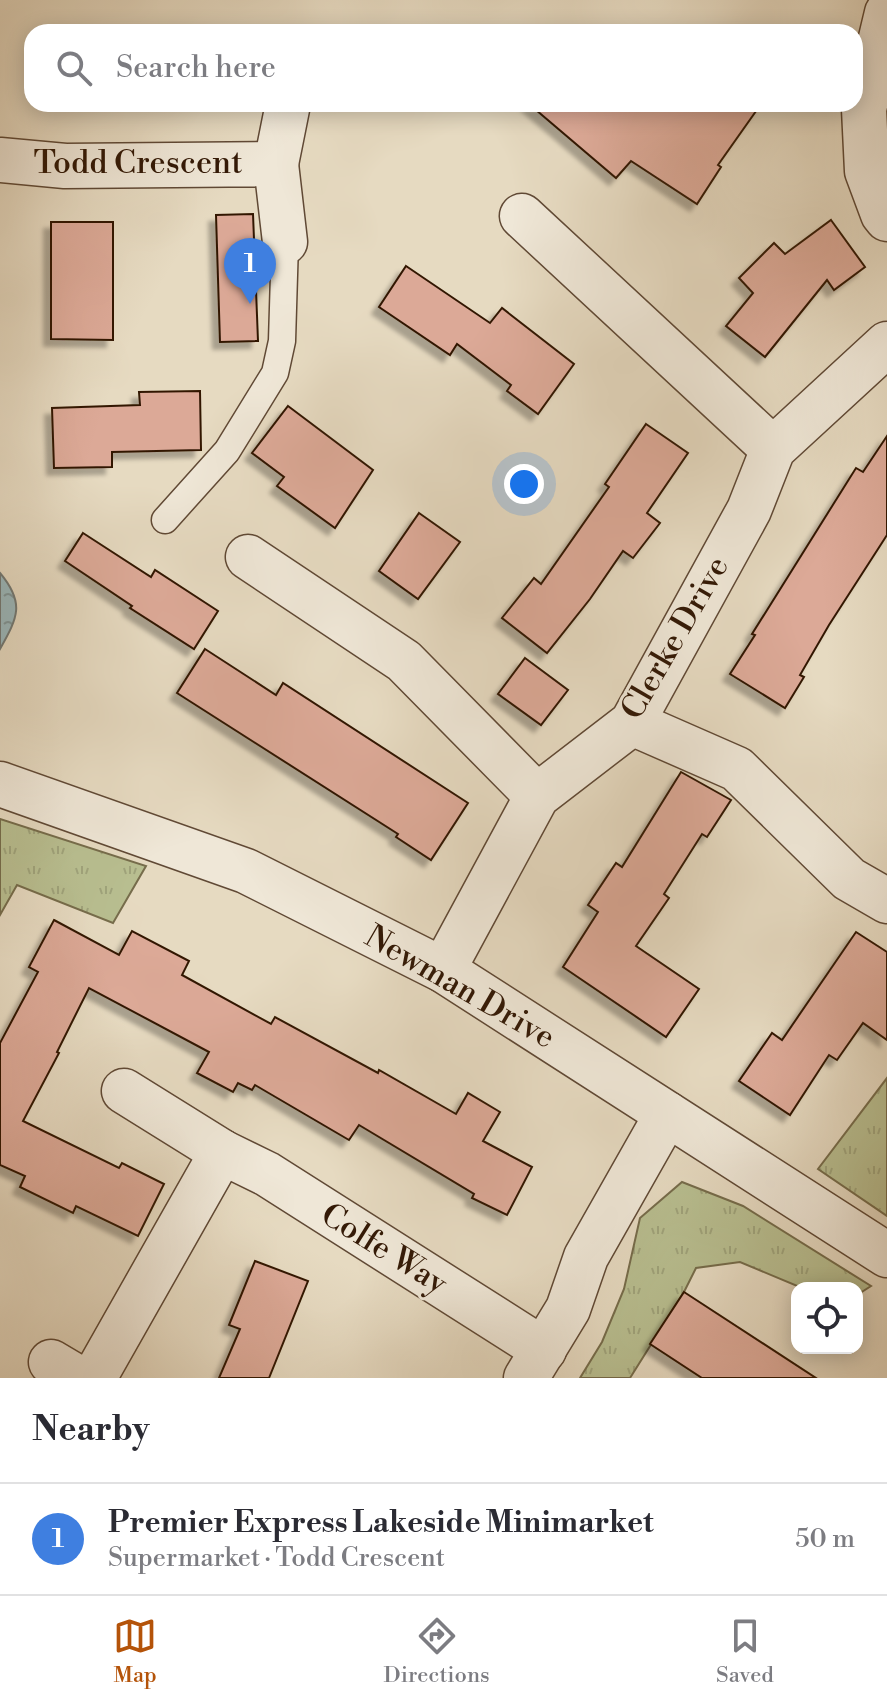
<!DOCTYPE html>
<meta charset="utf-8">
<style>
:root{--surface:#fff;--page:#f2f2f3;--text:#2b2b33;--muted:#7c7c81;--line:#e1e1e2;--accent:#b45309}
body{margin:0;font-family:"Libre Bodoni",serif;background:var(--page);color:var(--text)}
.controls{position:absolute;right:24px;bottom:24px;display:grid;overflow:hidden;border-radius:16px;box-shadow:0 4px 20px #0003}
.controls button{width:72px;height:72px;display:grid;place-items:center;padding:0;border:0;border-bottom:2px solid var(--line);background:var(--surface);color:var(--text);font:40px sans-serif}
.you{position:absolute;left:524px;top:484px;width:28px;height:28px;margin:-20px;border:6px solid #fff;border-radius:50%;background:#1a73e8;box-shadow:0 0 0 12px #1a73e833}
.badge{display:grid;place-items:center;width:52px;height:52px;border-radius:50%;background:var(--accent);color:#fff;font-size:26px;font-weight:700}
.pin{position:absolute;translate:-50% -66px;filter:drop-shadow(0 2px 4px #0008)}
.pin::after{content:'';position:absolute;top:42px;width:28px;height:24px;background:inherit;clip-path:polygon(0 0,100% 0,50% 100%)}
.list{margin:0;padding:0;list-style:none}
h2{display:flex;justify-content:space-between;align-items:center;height:104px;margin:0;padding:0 32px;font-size:34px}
h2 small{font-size:26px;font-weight:400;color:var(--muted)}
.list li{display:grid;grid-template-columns:52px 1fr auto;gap:24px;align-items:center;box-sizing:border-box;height:112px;padding:0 32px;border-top:2px solid var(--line)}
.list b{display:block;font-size:30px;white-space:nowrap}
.list p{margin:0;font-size:26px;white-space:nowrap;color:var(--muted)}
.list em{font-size:26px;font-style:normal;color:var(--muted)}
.icon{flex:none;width:44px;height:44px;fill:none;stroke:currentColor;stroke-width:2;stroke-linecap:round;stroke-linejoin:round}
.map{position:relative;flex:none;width:887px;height:1378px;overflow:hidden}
.search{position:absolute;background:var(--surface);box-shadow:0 4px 20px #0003;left:24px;right:24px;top:24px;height:88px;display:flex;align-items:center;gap:20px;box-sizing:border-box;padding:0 28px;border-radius:24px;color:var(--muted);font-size:30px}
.sheet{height:216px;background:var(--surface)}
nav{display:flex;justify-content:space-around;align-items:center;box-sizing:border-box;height:112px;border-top:2px solid var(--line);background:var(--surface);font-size:22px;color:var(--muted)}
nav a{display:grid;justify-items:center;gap:4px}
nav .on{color:var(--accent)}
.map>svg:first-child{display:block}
.grass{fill:url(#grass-tufts);stroke:#766c4b;stroke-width:2}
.water{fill:url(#water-ripples);stroke:#717874;stroke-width:2}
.building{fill:#dca997;stroke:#331906;stroke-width:2;filter:url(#shadow)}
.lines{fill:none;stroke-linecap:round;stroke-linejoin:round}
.lane-casing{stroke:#604935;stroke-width:29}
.street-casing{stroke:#604935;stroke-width:47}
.lane{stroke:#efe7d7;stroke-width:26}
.street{stroke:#efe7d7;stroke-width:44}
.labels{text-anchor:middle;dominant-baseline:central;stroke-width:6;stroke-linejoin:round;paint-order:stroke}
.street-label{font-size:32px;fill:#331906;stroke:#efe7d7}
</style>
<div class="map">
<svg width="887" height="1378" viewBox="0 0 887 1378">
<defs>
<pattern id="grass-tufts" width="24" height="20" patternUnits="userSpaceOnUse" patternTransform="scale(2)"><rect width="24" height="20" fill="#b8be90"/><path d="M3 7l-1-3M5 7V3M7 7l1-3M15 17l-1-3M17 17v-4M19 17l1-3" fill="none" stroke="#9fa37b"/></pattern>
<pattern id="water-ripples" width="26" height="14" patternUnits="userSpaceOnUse" patternTransform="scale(2)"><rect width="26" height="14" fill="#9ab8bd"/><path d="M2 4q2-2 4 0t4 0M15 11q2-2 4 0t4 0" fill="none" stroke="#7e9598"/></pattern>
<filter id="shadow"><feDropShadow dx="-7" dy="7" stdDeviation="2" flood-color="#0004"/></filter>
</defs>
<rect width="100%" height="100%" fill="#e6dac1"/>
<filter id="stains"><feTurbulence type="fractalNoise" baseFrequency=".0025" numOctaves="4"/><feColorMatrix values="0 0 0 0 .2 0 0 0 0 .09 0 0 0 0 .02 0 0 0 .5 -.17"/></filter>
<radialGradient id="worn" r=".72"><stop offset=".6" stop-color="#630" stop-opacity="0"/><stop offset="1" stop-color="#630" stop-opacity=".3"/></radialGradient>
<g class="grass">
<polygon points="0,819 146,866 113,923 17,885 0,915"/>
<polygon points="887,1078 887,1216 818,1169"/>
<polygon points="682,1182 743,1206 871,1286 857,1295 857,1288 802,1288 740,1262 696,1268 684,1292 630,1378 580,1378 602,1342 624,1289 640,1218"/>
</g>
<path class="water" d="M 0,573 C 25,603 18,617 0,649 Z"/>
<g class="building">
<polygon points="529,104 761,104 718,165 721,167 697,204 631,161 616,178"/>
<polygon points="253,214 258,341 220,342 216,215"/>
<polygon points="831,220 865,267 834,290 827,280 765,357 726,326 753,293 739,278 774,243 785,254"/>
<polygon points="51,222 113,222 113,340 51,339"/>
<polygon points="406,266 490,323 502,308 574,364 538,414 507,391 511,385 457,344 450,355 379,307"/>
<polygon points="200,391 201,450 112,452 112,467 54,468 52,408 140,405 139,392"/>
<polygon points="288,406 373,470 335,528 277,486 284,477 252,453"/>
<polygon points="646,424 688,453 647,513 660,523 633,558 623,551 590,599 547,653 502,618 534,578 541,584 609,487 605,484"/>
<polygon points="887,436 887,535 829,625 800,675 804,677 785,708 730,674 755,635 752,634 856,468 863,472"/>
<polygon points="419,513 460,542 418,599 379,571"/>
<polygon points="83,533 151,577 155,570 218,611 194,649 130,608 132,606 65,561"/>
<polygon points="205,649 276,695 283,683 468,803 431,860 396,837 398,834 177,693"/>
<polygon points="525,658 568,690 541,725 498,694"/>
<polygon points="681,772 731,800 707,837 702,834 664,894 669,898 636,946 699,989 666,1037 563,967 598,912 588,905 616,863 622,867"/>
<polygon points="54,920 119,955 132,931 189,961 182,975 271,1024 275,1017 378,1073 379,1070 456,1114 468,1093 500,1112 483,1141 532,1167 507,1215 472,1198 474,1194 359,1125 349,1140 255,1085 252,1090 238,1083 233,1092 197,1073 209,1052 89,988 57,1052 59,1053 23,1121 119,1168 122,1163 164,1184 138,1236 76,1206 73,1213 20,1187 25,1176 0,1165 0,1043 38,972 29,967"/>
<polygon points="856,932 887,952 887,1040 863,1023 837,1060 829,1055 790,1115 739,1081 772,1033 782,1040"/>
<polygon points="255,1261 308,1281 269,1378 219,1378 240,1329 229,1325"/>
<polygon points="684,1292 816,1378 702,1378 650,1344"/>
</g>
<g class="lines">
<defs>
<polyline id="lane" points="165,520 227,451 275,373 282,341 285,242"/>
<g id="street">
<polyline points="887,13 864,109 867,171 883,214 887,219"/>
<polyline points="0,160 65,166 276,164 285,242"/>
<polyline points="276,164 288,104"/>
<polyline points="522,216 773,449"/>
<polyline points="248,557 404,661 537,796"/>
<polyline points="632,723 737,769 849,879 887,901"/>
<polyline points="0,784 246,871 443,970 887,1255"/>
<polyline points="443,970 537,796 632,723 749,510 773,449 887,344"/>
<polyline points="124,1091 222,1152 267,1174 544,1350"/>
<polyline points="51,1362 78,1378"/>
<polyline points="94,1378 222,1152"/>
<polyline points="526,1378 568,1309 586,1257 667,1114"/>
</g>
</defs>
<use href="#lane" class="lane-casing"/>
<use href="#street" class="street-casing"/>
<use href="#lane" class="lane"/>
<use href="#street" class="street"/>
</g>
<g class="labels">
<g class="street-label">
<text x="138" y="163">Todd Crescent</text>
<text transform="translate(675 638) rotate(-60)">Clerke Drive</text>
<text transform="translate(460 987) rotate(30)">Newman Drive</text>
<text transform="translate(384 1249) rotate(32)">Colfe Way</text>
</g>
</g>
<rect width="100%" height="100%" filter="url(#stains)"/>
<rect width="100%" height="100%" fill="url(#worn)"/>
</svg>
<div class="controls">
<button><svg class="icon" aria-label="locate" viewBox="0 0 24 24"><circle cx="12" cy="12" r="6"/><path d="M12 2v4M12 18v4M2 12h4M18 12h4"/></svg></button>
</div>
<div class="you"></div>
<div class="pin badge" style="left:250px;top:304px;background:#3f7fe0">1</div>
<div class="search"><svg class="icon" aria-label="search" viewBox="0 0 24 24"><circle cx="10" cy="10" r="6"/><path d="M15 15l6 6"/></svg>Search here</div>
</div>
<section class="sheet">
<h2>Nearby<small></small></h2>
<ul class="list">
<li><span class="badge" style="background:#3f7fe0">1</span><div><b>Premier Express Lakeside Minimarket</b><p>Supermarket · Todd Crescent</p></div><em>50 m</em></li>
</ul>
</section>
<nav>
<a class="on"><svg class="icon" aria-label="map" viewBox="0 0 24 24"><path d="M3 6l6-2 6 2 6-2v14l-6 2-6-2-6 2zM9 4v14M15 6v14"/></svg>Map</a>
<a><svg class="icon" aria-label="directions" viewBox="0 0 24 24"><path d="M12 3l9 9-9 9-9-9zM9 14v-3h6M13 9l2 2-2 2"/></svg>Directions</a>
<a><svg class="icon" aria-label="saved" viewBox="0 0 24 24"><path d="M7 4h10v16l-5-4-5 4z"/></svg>Saved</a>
</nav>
